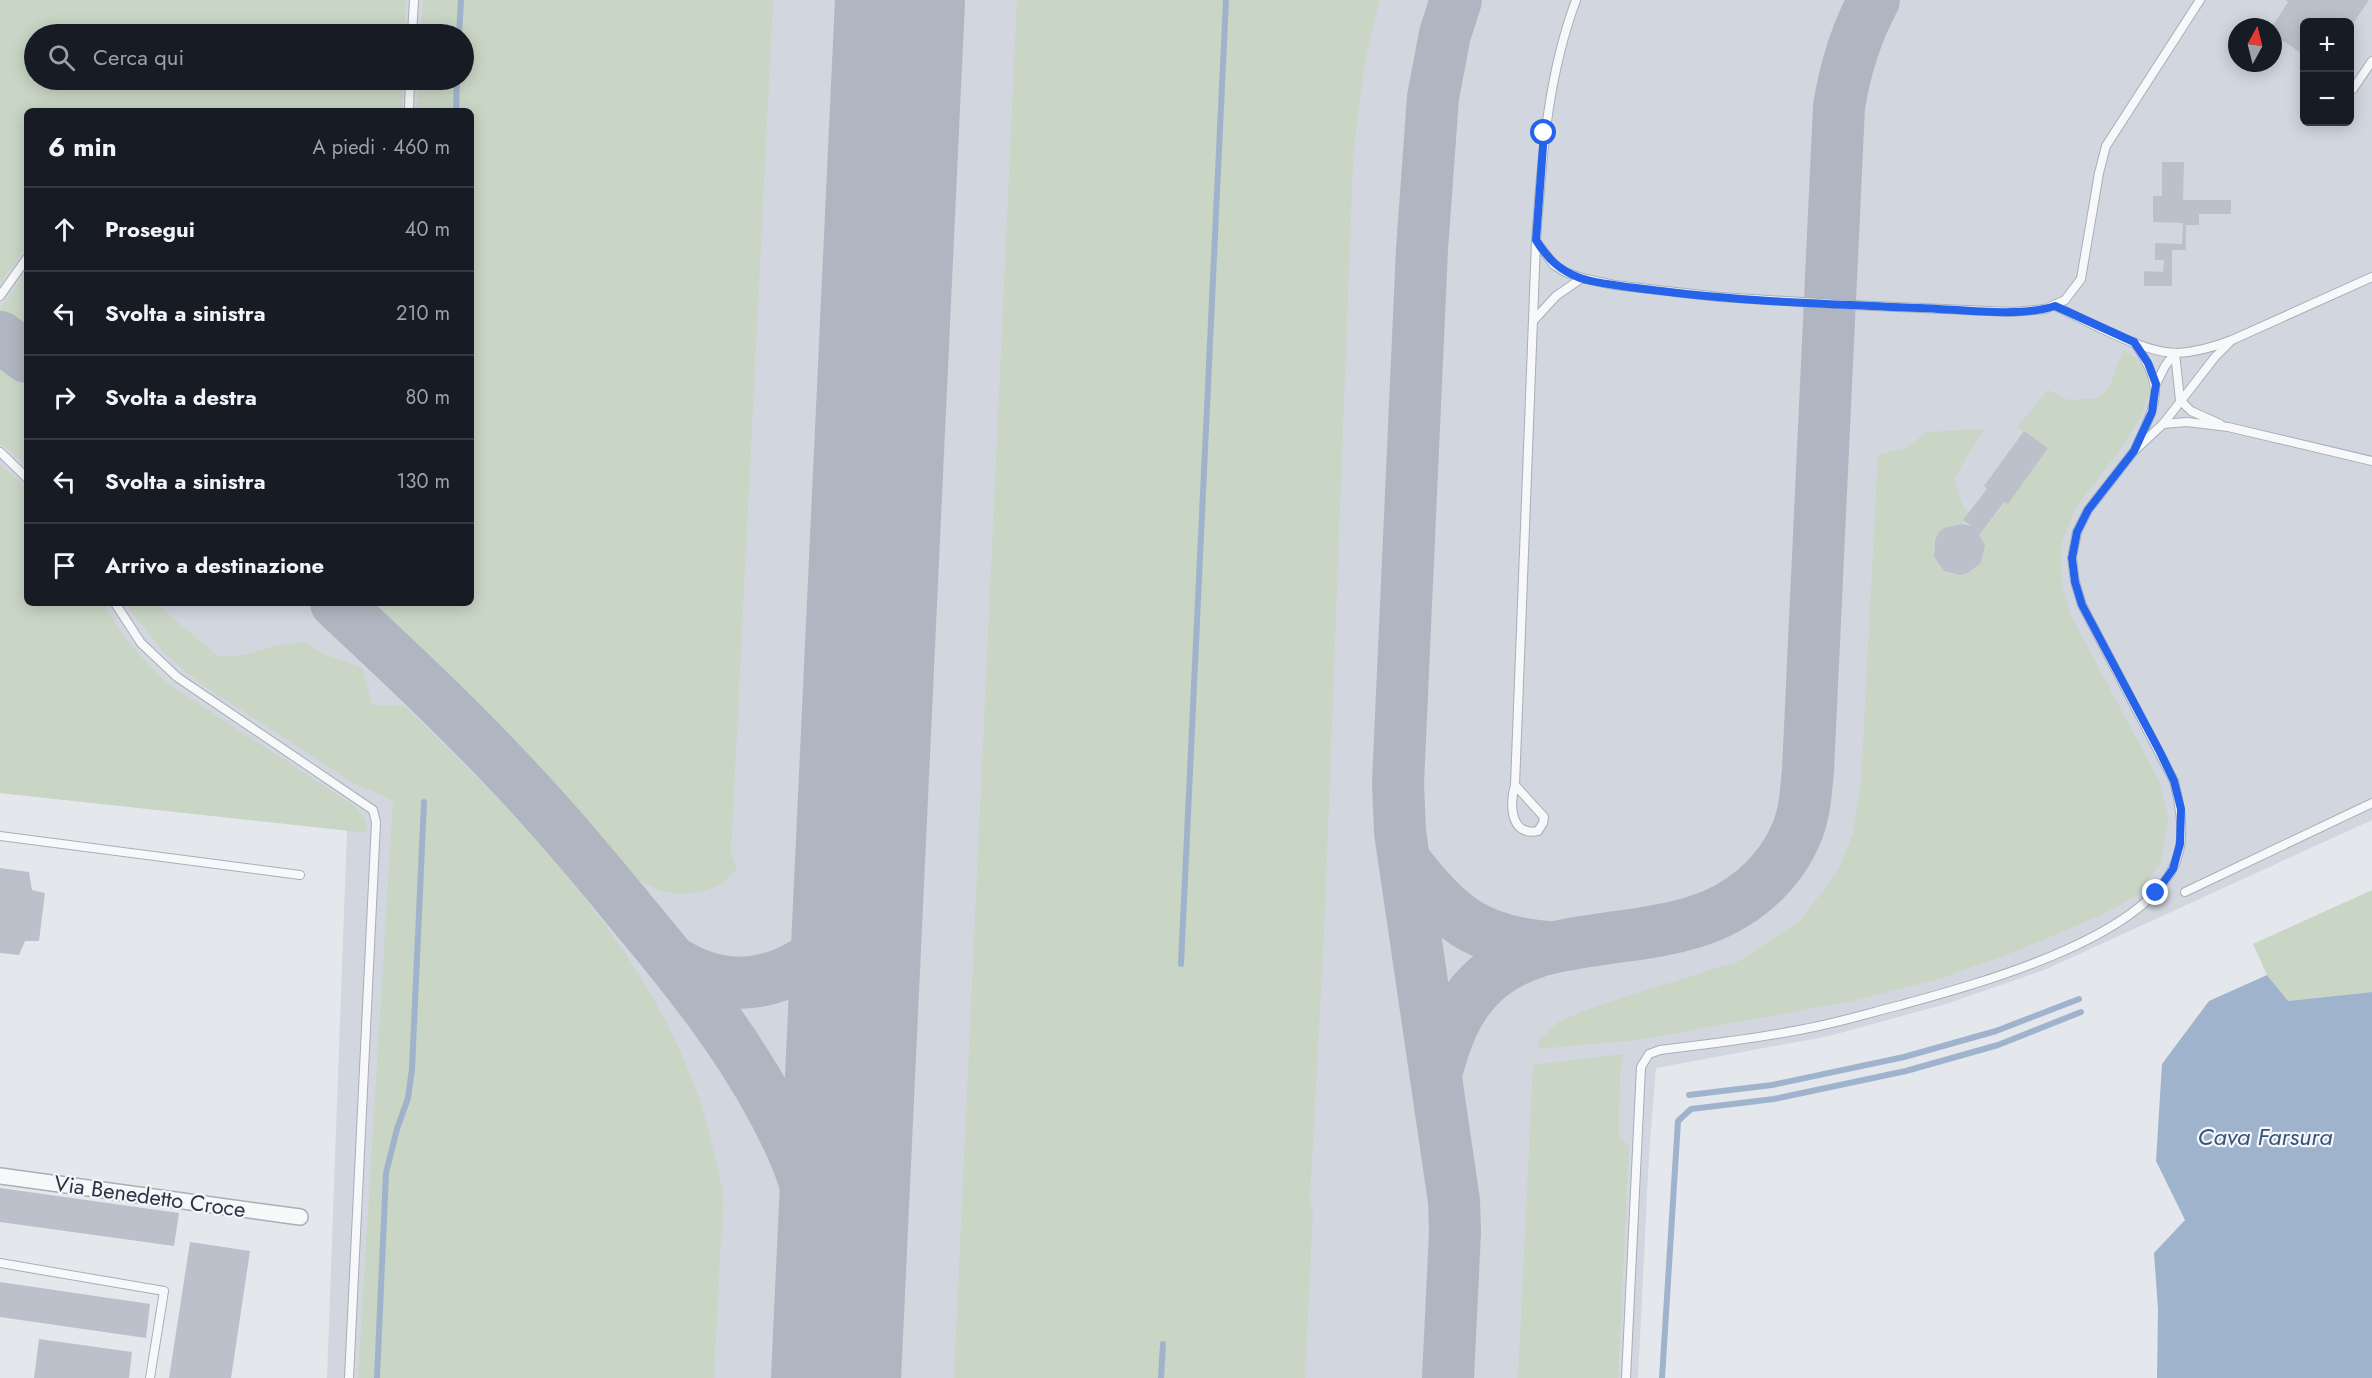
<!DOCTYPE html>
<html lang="it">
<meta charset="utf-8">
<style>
:root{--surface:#171b24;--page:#20242c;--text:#f1f3f6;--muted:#9ea1a6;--line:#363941}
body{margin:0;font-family:Jost,sans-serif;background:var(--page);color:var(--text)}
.controls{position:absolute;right:18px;top:18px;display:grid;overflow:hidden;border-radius:9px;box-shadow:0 3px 15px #0003}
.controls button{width:54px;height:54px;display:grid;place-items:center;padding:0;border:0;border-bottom:2px solid var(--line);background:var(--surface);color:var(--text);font:30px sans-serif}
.compass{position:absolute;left:2228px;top:18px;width:54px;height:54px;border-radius:50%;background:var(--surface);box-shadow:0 3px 15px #0003;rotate:7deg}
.stop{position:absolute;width:18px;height:18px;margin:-14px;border:4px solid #2563eb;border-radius:50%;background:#fff}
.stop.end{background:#2563eb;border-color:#fff;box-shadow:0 2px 6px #0008}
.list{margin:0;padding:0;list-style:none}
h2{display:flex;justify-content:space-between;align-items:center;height:78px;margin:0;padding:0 24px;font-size:26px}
h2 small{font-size:20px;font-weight:400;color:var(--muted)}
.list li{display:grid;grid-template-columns:39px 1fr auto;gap:18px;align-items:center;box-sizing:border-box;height:84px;padding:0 24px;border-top:2px solid var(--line)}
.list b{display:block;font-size:22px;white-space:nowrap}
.list em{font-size:20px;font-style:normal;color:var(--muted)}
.icon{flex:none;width:33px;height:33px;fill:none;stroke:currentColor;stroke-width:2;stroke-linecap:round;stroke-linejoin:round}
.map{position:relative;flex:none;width:2372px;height:1378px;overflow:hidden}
.search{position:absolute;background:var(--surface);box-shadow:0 3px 15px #0003;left:24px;top:24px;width:450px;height:66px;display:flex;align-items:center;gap:15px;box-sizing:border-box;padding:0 21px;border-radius:33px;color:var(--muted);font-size:22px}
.panel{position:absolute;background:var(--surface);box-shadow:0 3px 15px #0003;left:24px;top:108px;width:450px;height:498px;border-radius:9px}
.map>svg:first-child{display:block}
.built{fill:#d2d6de;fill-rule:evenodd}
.green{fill:#c9d6c5}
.water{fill:#9fb4cc}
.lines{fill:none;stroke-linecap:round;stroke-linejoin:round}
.stream{stroke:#9fb4cc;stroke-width:6}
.taxiway{stroke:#b0b6c1;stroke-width:52}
.runway{stroke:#b0b6c1;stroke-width:130}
.building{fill:#bbc0ca}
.service-casing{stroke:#a9aeb7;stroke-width:10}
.minor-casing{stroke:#a9aeb7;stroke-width:18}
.service{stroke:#f7f8fa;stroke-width:8}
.minor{stroke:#f7f8fa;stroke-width:15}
.route{stroke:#2563eb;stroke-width:8}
.labels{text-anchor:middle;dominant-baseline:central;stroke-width:4.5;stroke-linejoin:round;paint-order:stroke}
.street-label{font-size:22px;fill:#2b3445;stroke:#f4f6f9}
.water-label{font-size:24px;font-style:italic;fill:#34527a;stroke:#f4f6f9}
</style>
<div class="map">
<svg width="2372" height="1378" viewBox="0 0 2372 1378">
<rect width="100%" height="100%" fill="#e4e7ec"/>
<path class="built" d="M 0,0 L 2372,0 L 2372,820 L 2044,970 L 1946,1004 L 1829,1036 L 1656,1068 L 1649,1155 L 1638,1378 L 327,1378 L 347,830 L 0,793 ZM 2304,22 L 2350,22 L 2350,122 L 2304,122 ZM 2237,27 L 2273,27 L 2273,63 L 2237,63 ZM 34,34 L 464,34 L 464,80 L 34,80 ZM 27,111 L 471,111 L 471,603 L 27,603 Z"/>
<g class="green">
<polygon points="0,0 406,0 405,34 34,34 34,80 403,80 401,111 27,111 27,247 0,283"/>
<path d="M 423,0 L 773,0 L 731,853 L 737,868 C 727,882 719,887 702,891 C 669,900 645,886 619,866 L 443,678 L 365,603 L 471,603 L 471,111 L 417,111 L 419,80 L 464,80 L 464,34 L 421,34 Z"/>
<path d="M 1017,0 L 1380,0 C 1364,53 1358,107 1353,163 L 1324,934 L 1310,1199 L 1313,1211 L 1305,1378 L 954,1378 Z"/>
<polygon points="27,271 27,333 0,314 0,310"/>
<path d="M 2123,350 L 2136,358 L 2147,375 L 2149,395 L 2141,416 L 2123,446 L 2076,507 L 2061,545 L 2061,579 L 2070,614 L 2160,783 L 2168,819 L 2160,864 L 2136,896 L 2103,914 L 2019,950 L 1939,979 L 1848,1002 L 1637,1040 L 1537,1049 L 1539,1041 L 1558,1022 L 1594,1007 L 1739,961 L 1799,922 L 1838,871 L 1853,833 L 1861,784 L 1878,455 L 1907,447 L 1927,432 L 1984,429 L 1954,478 L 1963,507 L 1969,512 L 1963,524 C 1951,524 1941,527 1936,538 C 1932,545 1932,553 1936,560 C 1951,593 2002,566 1978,532 L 1981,533 L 2048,448 L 2017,427 L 2048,390 L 2068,400 L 2098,398 L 2110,386 Z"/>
<polygon points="0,369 27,387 27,465 0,443"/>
<polygon points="0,464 27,490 27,603 104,603 118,628 136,651 166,682 356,807 365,819 368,833 0,793"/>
<path d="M 125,603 L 155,603 L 219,657 L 245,655 L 275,646 L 303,642 L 328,656 L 362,667 L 372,705 L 404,706 C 530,825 674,973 713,1148 C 716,1164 722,1181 723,1197 C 724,1216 721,1237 720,1256 C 718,1297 716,1337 714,1378 L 358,1378 L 393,800 L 353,783 L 201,684 L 165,654 Z"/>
<polygon points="2372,890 2372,992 2288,1001 2267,975 2253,944"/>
<polygon points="1624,1054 1620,1070 1619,1136 1629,1146 1618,1378 1518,1378 1533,1065"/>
</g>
<polygon class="water" points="2267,975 2288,1001 2372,992 2372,1378 2157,1378 2158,1309 2154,1253 2185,1220 2156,1161 2162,1064 2209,1001"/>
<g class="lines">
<g class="stream">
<polyline points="459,34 461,0"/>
<polyline points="456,111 457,80"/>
<polyline points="1181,964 1226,0"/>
<polyline points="1689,1095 1772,1085 1904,1057 1996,1031 2079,999"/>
<polyline points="377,1378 386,1173 397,1129 408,1098 412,1069 424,802"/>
<polyline points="1161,1378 1163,1344"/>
<polyline points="1662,1378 1678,1121 1691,1109 1774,1099 1906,1071 1998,1045 2081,1012"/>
</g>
<g class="taxiway">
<polyline points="0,337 27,357"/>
<path d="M 336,603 C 396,659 457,716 513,776 C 556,821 596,869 635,917 C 697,991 758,1068 796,1158 C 824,1228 831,1304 835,1378"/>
<path d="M 1404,860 C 1448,916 1474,941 1548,947"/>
<path d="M 672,961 C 718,991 766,990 812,958 C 824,949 839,935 846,921 C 858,896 858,866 861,840"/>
<path d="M 1436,1074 C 1445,1041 1455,1010 1480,985 C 1512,953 1553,946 1596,940 C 1628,935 1663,932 1694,922 C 1739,909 1779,876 1797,832 C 1805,812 1806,791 1808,770 L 1839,107 C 1845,69 1856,33 1874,0"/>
<polyline points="1448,1378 1455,1232 1454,1201 1400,832 1398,783 1422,249 1433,97 1445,34 1456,0"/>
</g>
<polyline class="runway" points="836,1378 900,0"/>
</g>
<g class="building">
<polygon points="2285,0 2369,0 2350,28 2350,22 2304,22 2304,55 2273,34 2272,27 2288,2"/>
<polygon points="2162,162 2184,162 2183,200 2231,200 2231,214 2199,214 2199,225 2186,225 2186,250 2172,250 2172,286 2144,286 2144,271 2163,272 2164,260 2155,260 2155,243 2182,244 2183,223 2153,222 2153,196 2162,196"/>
<polygon points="2024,431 2048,448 2008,504 2004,502 1980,534 1978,531 1985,546 1981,563 1968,573 1960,575 1944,571 1934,557 1935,540 1939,532 1946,527 1963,524 1971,526 1963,520 1987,489 1984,486"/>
<polygon points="0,868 29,872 32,890 45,893 39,941 25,941 19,955 0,953"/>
<polygon points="0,1188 179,1213 174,1246 0,1222"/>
<polygon points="190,1242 250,1251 231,1378 169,1378"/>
<polygon points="0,1282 150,1304 146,1338 0,1317"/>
<polygon points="39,1339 132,1352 129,1378 34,1378"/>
</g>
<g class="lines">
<defs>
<g id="service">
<path d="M 1576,0 C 1547,78 1542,158 1536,241 L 1554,265 L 1565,272 L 1582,278 L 1614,285 L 1720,297 L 1851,305 L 2013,312 L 2045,309 L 2065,300 L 2081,279 L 2099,173 L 2106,146 L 2200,0"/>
<polyline points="412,34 414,0"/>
<polyline points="2353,89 2372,61"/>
<polyline points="409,111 410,80"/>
<polyline points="0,296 27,258"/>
<path d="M 2055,306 C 2088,321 2142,353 2177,353 C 2197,352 2214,347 2232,340 L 2372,277"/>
<polyline points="1534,320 1556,296 1582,278"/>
<path d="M 2134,342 C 2165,388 2158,400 2136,447"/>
<polyline points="2175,353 2180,400 2191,411 2220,424"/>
<polyline points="2156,384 2165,366 2175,353"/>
<polyline points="2163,424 2187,422 2228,427 2372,461"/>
<polyline points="0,452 27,478"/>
<polyline points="115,603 141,643 177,677 373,810 376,822 349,1378"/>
<path d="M 1515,785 L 1544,817 L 1543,823 L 1538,831 C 1509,837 1510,802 1515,785 L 1536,242"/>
<polyline points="0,836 300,875"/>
<polyline points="2185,892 2372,803"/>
<polyline points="0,1263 164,1291 150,1378"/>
<path d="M 1626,1378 L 1641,1067 L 1649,1054 L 1660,1050 C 1708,1044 1756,1039 1804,1029 C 1837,1023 1869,1013 1901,1005 C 1977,984 2133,942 2172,870 C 2187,843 2181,809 2174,781 L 2082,605 L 2075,582 L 2072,558 L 2077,532 L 2088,510 L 2134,451 L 2163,424 L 2215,357 L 2232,340"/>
</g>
<polyline id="minor" points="0,1176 300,1217"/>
</defs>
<use href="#service" class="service-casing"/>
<use href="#minor" class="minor-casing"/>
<use href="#service" class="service"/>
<use href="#minor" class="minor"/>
</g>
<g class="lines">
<path class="route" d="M 1544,133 L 1536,240 C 1548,259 1559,270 1580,278 C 1605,286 1634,287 1661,291 C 1746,302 1833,304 1919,308 C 1959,309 2018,318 2055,306 L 2134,342 L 2148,363 L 2156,384 L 2152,412 L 2134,451 L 2088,510 L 2077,532 L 2072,558 L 2075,582 L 2082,605 L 2160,752 L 2174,781 L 2181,809 L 2180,844 L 2173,869 L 2156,893"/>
</g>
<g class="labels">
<g class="street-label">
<text transform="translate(150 1196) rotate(8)">Via Benedetto Croce</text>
</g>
<g class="water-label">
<text x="2265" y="1136">Cava Farsura</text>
</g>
</g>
</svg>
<div class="controls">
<button>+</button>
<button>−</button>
</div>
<svg class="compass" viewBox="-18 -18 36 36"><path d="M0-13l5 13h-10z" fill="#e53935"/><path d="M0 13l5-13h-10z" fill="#9ea1a6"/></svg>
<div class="stop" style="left:1544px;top:133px"></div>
<div class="stop end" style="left:2156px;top:893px"></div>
<div class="search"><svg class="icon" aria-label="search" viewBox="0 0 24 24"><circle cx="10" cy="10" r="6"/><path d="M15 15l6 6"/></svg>Cerca qui</div>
<section class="panel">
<h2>6 min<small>A piedi · 460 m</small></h2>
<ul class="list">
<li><svg class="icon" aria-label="ahead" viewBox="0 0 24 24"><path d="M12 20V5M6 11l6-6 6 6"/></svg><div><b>Prosegui</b></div><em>40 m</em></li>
<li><svg class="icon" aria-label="left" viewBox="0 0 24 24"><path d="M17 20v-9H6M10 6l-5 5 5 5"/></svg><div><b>Svolta a sinistra</b></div><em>210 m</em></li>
<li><svg class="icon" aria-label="right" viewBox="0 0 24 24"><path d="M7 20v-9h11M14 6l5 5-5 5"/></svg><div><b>Svolta a destra</b></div><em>80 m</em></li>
<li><svg class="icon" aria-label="left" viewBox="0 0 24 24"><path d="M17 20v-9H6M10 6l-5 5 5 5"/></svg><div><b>Svolta a sinistra</b></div><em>130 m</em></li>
<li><svg class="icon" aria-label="arrive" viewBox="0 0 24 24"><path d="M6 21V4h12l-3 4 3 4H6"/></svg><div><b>Arrivo a destinazione</b></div></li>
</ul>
</section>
</div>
